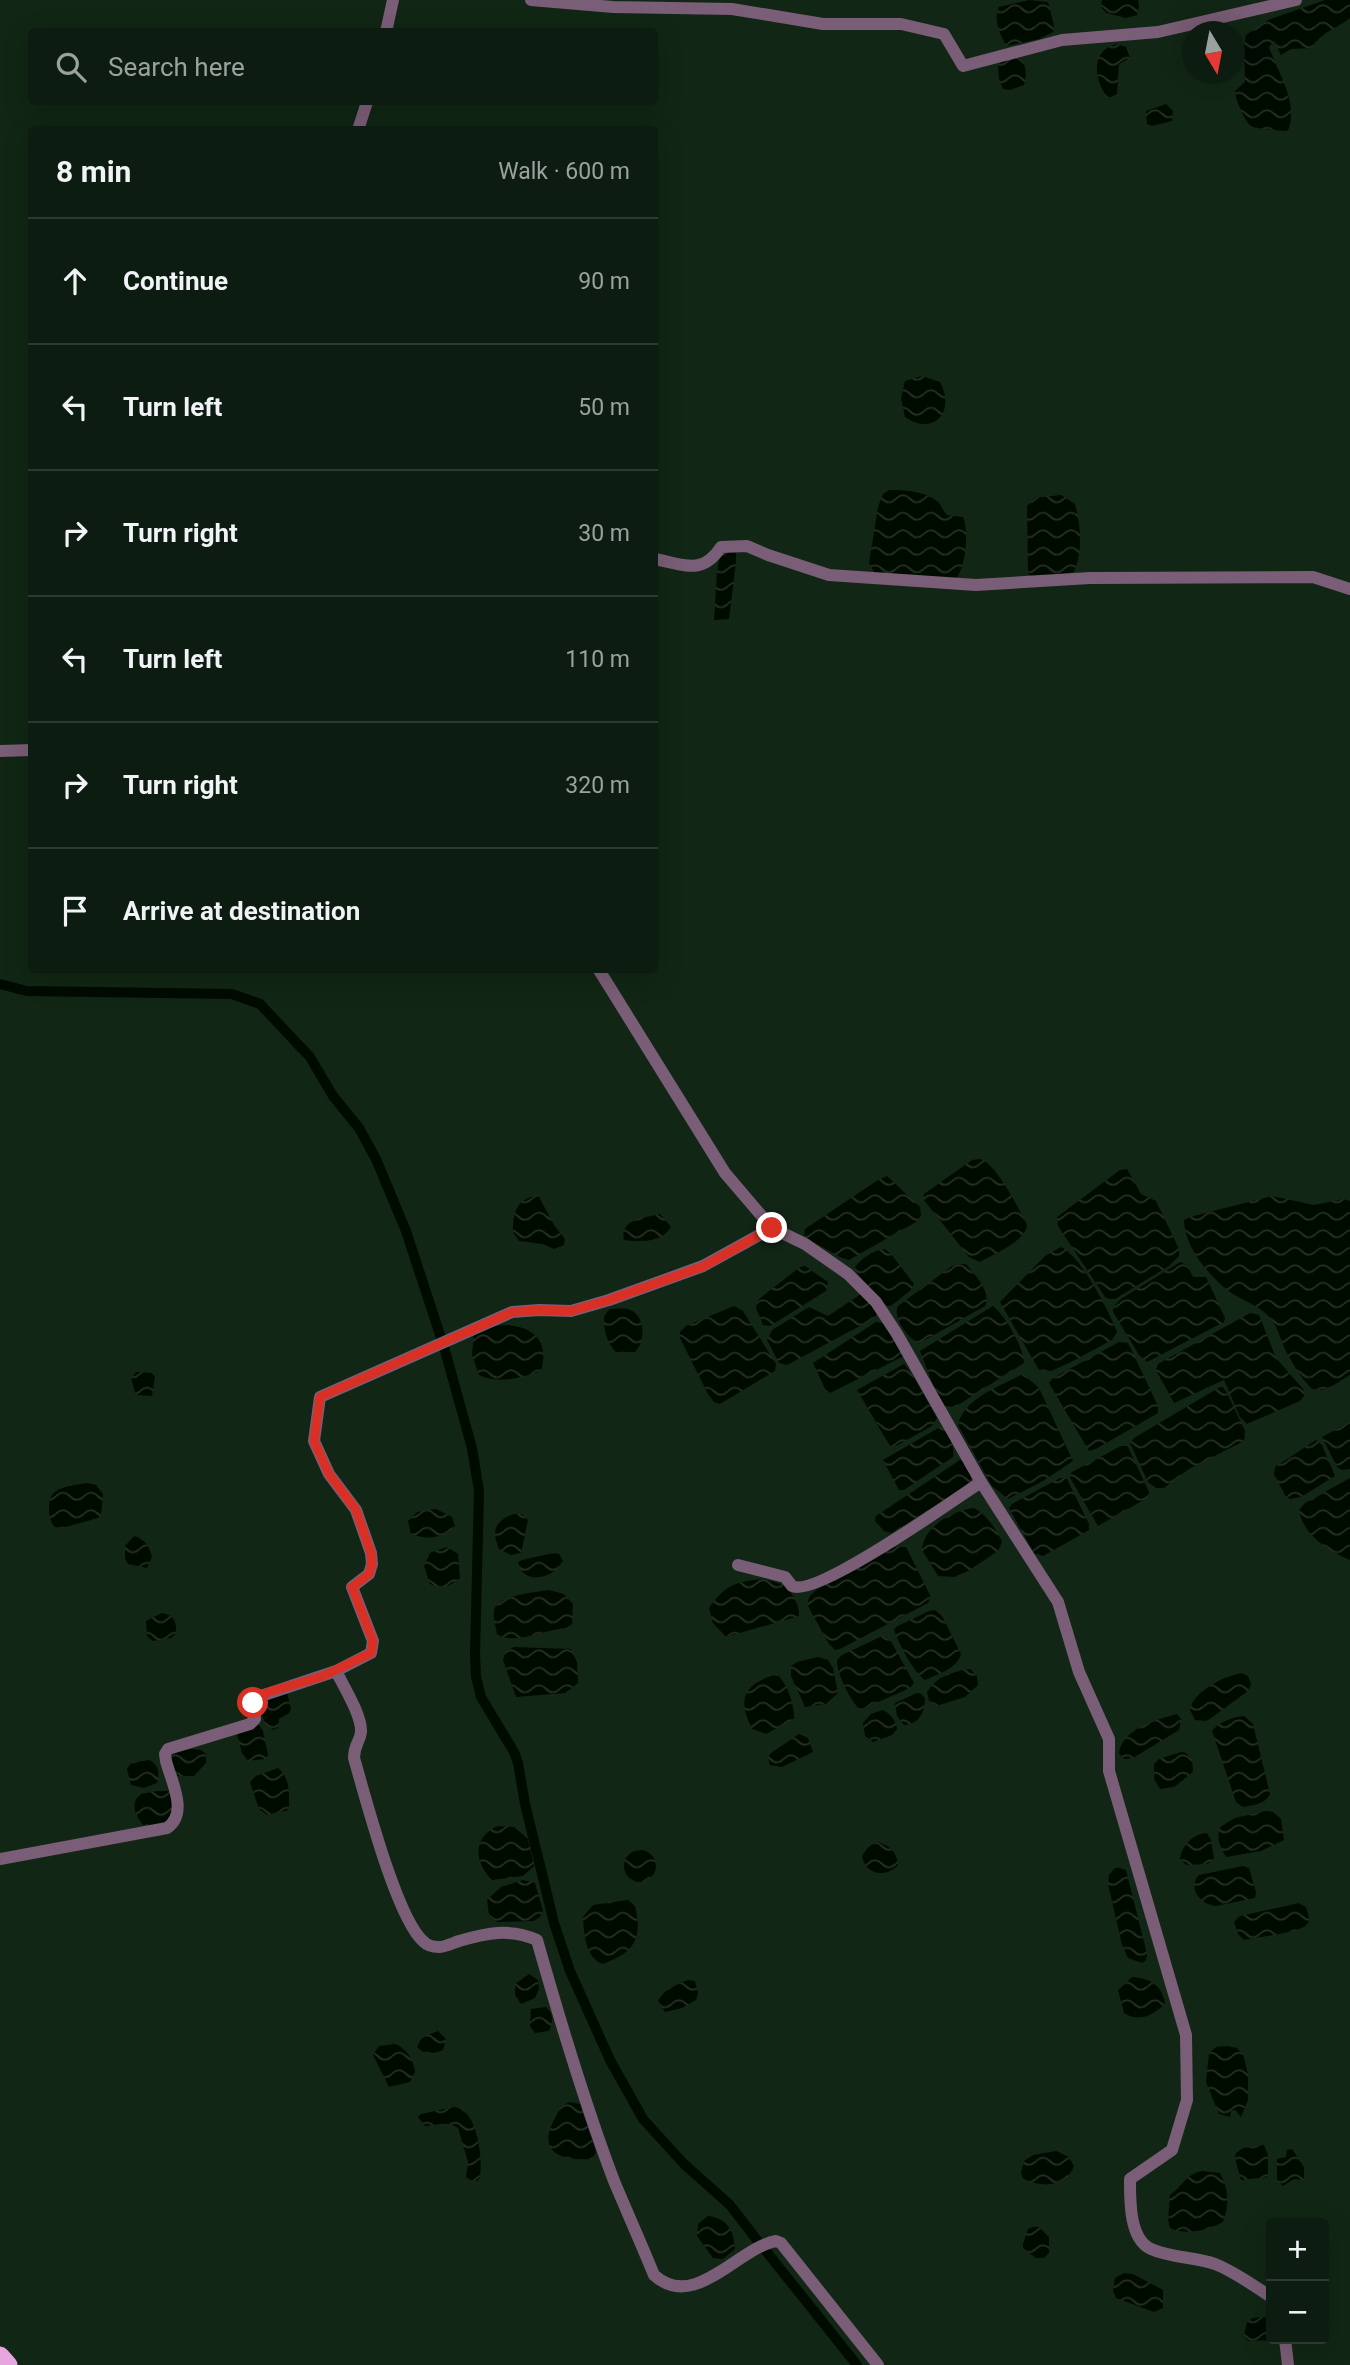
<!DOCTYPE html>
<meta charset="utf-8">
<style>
:root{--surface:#0d1c10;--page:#1b291e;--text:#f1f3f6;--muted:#9aa19f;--line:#2d3a30}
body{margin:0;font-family:Roboto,sans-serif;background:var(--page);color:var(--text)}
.controls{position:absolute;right:21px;bottom:21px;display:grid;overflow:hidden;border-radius:7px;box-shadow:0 7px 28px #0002}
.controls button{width:63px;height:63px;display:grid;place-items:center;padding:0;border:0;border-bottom:2px solid var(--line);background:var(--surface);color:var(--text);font:35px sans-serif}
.compass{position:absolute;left:1182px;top:21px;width:63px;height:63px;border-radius:50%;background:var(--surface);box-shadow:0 7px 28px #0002;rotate:170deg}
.stop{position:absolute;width:21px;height:21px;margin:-16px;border:5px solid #d93025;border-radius:50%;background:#fff}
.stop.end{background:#d93025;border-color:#fff;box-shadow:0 2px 7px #0008}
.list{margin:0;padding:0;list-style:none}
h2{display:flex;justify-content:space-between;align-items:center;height:91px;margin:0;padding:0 28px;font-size:30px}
h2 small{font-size:23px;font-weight:400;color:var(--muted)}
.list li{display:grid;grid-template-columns:46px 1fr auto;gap:21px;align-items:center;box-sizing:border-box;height:126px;padding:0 28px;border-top:2px solid var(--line)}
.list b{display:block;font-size:26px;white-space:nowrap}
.list em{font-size:23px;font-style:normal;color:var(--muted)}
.icon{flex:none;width:38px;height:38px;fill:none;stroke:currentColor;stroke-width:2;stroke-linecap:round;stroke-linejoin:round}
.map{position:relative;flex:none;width:1350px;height:2365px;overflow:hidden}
.search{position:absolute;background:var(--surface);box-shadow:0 7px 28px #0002;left:28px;top:28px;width:630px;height:77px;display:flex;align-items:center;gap:18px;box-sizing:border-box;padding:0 24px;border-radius:7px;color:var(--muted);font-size:26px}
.panel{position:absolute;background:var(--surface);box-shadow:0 7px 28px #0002;left:28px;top:126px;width:630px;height:847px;border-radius:7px}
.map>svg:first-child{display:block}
.water{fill:url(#water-waves)}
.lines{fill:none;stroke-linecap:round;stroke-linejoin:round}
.canal{stroke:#000b00;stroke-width:10}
.minor{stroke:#7a5d76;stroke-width:12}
.trunk{stroke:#e8a6de;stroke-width:19}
.route{stroke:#d93025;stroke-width:9}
</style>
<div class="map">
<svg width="1350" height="2365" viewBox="0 0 1350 2365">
<defs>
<pattern id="water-waves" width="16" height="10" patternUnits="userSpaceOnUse" patternTransform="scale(1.75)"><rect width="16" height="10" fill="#000b00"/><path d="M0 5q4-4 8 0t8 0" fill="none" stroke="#252f25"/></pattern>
</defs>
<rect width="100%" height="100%" fill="#112615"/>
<g class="water">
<path d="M 1029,0 L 1048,2 L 1054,26 L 1053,32 L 1039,39 L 1007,46 C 1000,36 993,19 999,7 Z"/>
<polygon points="1102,0 1138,0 1139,6 1137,15 1126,18 1106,13 1101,7"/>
<path d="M 1325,0 L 1350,0 L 1350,18 C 1335,30 1322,31 1312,48 L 1291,49 L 1281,55 L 1274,41 L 1269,47 C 1278,74 1299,102 1288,131 C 1280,131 1260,129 1253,127 C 1245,124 1235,98 1235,91 L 1245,82 L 1244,47 L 1246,35 L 1268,20 Z"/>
<path d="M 1117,44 L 1126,47 L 1130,58 L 1119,64 L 1117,94 L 1111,97 L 1107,97 C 1094,79 1090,50 1117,44 Z"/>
<path d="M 1017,56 C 1027,61 1027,76 1024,85 L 1010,90 L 1003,89 L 999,79 L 998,63 Z"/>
<polygon points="1166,104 1173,111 1172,121 1152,126 1147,124 1146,111"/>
<path d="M 922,376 L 940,382 C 956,411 934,437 905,417 L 901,398 L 905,381 Z"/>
<path d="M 889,490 C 904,490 925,491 937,501 C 941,504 943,511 947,515 L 963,517 C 969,532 966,568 955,580 L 875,574 L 869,563 L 878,507 L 883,494 Z"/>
<path d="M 1061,495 L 1075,504 C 1081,527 1083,550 1074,572 L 1037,579 L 1028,574 L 1027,506 L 1034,498 Z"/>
<polygon points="733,551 736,553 736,562 729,619 714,620 717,571 721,552"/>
<path d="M 980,1159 C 998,1165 1017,1207 1027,1224 C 1027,1241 994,1254 980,1262 L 969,1257 L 924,1200 L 924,1194 L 972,1160 Z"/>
<polygon points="1127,1169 1141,1194 1156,1201 1179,1249 1179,1256 1169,1266 1115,1299 1109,1299 1105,1297 1058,1226 1057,1217 1120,1170"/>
<polygon points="887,1176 920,1207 921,1216 916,1222 849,1260 842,1258 804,1237 805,1229 878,1180"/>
<path d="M 538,1195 L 554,1225 L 565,1239 L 564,1245 L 554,1249 L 543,1244 L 519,1241 L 513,1232 C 513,1211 516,1200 538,1195 Z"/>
<path d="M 1272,1196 L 1314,1205 L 1344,1199 L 1350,1201 L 1350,1375 L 1334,1385 L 1322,1390 L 1312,1389 C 1302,1379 1294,1366 1287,1353 C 1281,1342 1279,1329 1271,1319 C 1261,1306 1243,1301 1230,1292 C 1210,1277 1184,1247 1184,1220 L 1190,1217 Z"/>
<path d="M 660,1214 L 671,1227 C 661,1243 641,1242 624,1240 C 619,1219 645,1218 660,1214 Z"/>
<path d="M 1061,1247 C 1081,1256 1109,1311 1117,1332 L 1112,1340 L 1069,1363 L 1051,1371 L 1039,1370 L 1000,1302 L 1045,1256 Z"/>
<path d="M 885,1249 L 891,1254 L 914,1284 L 911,1290 L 890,1307 L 883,1305 L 854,1269 C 860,1259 873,1250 885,1249 Z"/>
<polygon points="1180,1262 1187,1265 1193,1277 1206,1277 1225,1318 1224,1322 1147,1362 1139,1355 1113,1312 1113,1307 1121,1299"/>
<path d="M 959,1264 L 966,1264 C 975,1275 992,1292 985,1306 L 918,1344 C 908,1337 892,1318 898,1306 L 952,1266 Z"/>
<polygon points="805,1266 828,1282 826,1291 770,1326 763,1325 756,1308 758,1300 800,1267"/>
<polygon points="861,1294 865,1295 877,1314 873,1319 787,1365 779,1363 767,1340 772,1330 809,1307 828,1316"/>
<polygon points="734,1306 743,1311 776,1364 775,1371 720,1404 714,1402 708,1394 680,1338 680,1332 686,1326"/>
<path d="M 993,1306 C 1005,1315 1024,1348 1024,1363 L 955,1407 L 944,1406 L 940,1403 L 920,1351 Z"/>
<path d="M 610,1309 C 616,1309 623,1308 628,1309 C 646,1314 646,1342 635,1352 L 616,1352 C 606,1342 604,1330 604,1316 Z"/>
<polygon points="1250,1313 1259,1315 1276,1358 1304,1390 1304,1396 1300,1401 1247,1424 1240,1417 1224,1380 1174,1403 1156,1370 1158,1364"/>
<polygon points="876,1322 883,1323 903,1355 902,1357 830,1393 826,1391 813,1363"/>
<path d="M 503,1325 C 532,1325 550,1340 541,1371 C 524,1378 495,1384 479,1375 L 472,1355 L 474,1333 L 485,1328 Z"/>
<polygon points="1119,1342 1128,1343 1130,1347 1158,1406 1158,1413 1096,1449 1089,1451 1049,1383 1053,1378"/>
<polygon points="904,1364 912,1374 937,1418 932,1426 894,1447 890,1446 857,1390"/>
<polygon points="136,1372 152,1373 155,1376 152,1396 136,1395 131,1378"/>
<path d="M 1023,1374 L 1039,1388 L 1073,1461 L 1043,1481 L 1008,1499 L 992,1486 L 958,1425 C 964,1398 1001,1386 1023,1374 Z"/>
<polygon points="1220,1387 1223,1387 1227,1393 1245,1431 1244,1441 1189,1469 1164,1488 1156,1488 1148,1482 1130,1443 1134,1438"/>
<polygon points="1350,1422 1350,1469 1342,1470 1337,1467 1322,1437"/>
<path d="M 940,1427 C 949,1431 955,1447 953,1457 L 904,1490 L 899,1490 L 883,1460 Z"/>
<polygon points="1316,1440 1322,1445 1335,1476 1301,1497 1290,1499 1286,1497 1274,1474 1275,1467"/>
<polygon points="1121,1446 1127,1446 1129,1449 1149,1492 1149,1497 1098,1526 1069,1476 1072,1472"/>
<polygon points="960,1460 963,1461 972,1477 968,1485 892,1533 884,1531 875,1521 876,1516"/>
<polygon points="1060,1478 1067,1478 1068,1481 1089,1524 1089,1530 1043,1556 1034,1553 1009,1508 1012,1504"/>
<path d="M 1350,1478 L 1350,1560 C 1328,1551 1303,1535 1299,1510 L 1305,1503 Z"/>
<path d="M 87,1483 L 96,1485 L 103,1494 L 101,1515 L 98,1518 L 62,1528 L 55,1527 C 49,1520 49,1515 49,1506 C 49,1486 71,1486 87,1483 Z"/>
<path d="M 974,1508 C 986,1514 997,1530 1002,1542 L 998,1551 L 968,1571 L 954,1577 L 938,1576 L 922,1550 C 923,1527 953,1510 974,1508 Z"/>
<path d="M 436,1509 L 452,1517 L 455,1526 C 442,1539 428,1540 411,1534 L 408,1521 L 417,1512 Z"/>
<path d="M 514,1514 L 522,1514 L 528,1520 L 521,1553 L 511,1555 L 499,1549 C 491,1530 495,1521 514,1514 Z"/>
<path d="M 134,1536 C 146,1540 149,1546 152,1557 L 147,1568 L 128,1564 L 125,1558 L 125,1546 Z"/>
<path d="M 447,1547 L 458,1554 L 460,1578 C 449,1587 443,1589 430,1584 L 424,1566 L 430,1553 Z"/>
<path d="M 894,1547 L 906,1547 L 931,1597 L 928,1603 L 840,1649 L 835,1650 L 829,1644 L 809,1608 C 806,1599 810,1596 816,1590 Z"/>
<path d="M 553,1553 L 559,1554 L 563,1561 C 553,1579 523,1586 518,1562 L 522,1560 Z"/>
<path d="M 763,1579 L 785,1585 C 792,1594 800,1605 799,1616 L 726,1637 L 713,1623 L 709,1608 C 725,1585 735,1582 763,1579 Z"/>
<path d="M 549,1590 L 564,1594 L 573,1604 L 572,1624 L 566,1628 C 546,1629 515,1646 497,1634 C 496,1626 491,1613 496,1606 C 503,1595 536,1592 549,1590 Z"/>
<path d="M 935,1610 L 942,1616 L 961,1654 C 957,1669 938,1674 925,1680 C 914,1673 898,1642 894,1630 L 896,1627 L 929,1611 Z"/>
<path d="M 162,1613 C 174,1615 177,1622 176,1634 L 171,1638 L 153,1641 L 147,1636 L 146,1621 Z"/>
<path d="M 882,1636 L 888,1638 L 892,1643 L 914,1683 L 910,1688 L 860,1710 C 850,1700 837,1675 837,1660 L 842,1655 Z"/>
<polygon points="514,1647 571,1649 577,1662 578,1683 565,1693 516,1697 503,1660 505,1652"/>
<polygon points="818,1657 828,1660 833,1668 838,1693 826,1704 805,1707 791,1676 791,1666 797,1662"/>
<path d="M 970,1669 L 977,1676 L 978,1685 L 965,1697 L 936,1706 L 929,1701 L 927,1692 C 937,1676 952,1672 970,1669 Z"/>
<path d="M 1242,1673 L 1248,1676 L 1251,1684 L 1248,1691 L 1207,1721 L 1195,1720 L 1190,1710 C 1193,1691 1224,1676 1242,1673 Z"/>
<path d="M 777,1674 C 788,1685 794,1703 794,1719 L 766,1734 L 752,1729 C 737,1698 743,1685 777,1674 Z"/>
<polygon points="287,1692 291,1709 289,1713 279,1719 278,1728 273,1730 266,1725 257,1703"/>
<path d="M 919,1692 L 925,1698 C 925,1713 919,1724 904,1725 L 897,1716 L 895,1703 Z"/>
<path d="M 883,1710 C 891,1714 896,1721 897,1729 L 892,1735 L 873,1742 L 865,1736 L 863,1723 L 871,1714 Z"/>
<path d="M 1177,1714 L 1181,1719 L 1179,1730 L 1133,1758 L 1124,1759 L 1119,1753 C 1122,1729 1157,1719 1177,1714 Z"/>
<path d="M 1244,1716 L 1253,1724 L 1270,1794 C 1266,1804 1253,1805 1243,1807 L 1236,1802 L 1212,1731 C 1219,1722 1233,1717 1244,1716 Z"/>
<polygon points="259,1725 263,1731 268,1755 265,1759 248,1761 242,1753 237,1734 242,1730"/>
<polygon points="799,1734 808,1738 813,1752 782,1767 770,1765 768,1758 771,1753"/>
<polygon points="192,1749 201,1750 206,1754 206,1763 194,1776 175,1776 171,1756 173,1752"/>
<polygon points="1181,1752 1186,1753 1192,1759 1193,1772 1174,1787 1160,1789 1154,1779 1154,1764 1159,1759"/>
<path d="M 149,1760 C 159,1765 160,1773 157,1783 L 144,1788 L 131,1785 L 127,1769 L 131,1763 Z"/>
<path d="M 278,1768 C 291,1778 289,1796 289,1810 L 267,1815 L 259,1809 L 250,1782 L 256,1776 Z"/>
<path d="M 158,1791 L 169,1791 L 172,1795 L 175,1813 L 163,1825 L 144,1826 C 135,1815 130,1805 140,1794 Z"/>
<path d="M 1266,1811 L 1274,1812 L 1281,1819 L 1284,1840 L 1261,1851 L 1226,1857 C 1220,1846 1216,1839 1220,1827 L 1235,1818 Z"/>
<path d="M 498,1826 L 515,1827 L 528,1839 L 534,1866 L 523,1876 L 492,1880 C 474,1862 472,1837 498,1826 Z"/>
<path d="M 1207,1833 L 1211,1840 L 1214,1859 L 1207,1864 L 1186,1865 L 1180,1859 C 1181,1846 1194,1833 1207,1833 Z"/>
<path d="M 879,1842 C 890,1846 897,1853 898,1865 C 885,1879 865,1874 862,1856 L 871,1843 Z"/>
<circle cx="640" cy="1866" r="16"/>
<path d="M 1243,1866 L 1249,1868 L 1256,1892 L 1255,1898 L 1216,1906 C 1200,1905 1187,1887 1199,1875 Z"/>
<polygon points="1116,1867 1126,1870 1147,1954 1146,1960 1142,1963 1128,1958 1122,1945 1108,1884 1109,1875"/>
<polygon points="523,1880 535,1883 543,1911 540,1917 534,1921 497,1922 489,1915 487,1900 501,1887"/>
<path d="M 628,1900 L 635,1906 C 643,1940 634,1952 603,1964 C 585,1958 584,1933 583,1917 L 593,1905 Z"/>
<path d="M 1299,1903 L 1306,1907 C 1307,1912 1311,1919 1308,1923 C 1303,1933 1256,1937 1244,1940 L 1238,1934 L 1234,1922 L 1240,1916 Z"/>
<polygon points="529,1974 538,1980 539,1989 535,1998 521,2004 515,1995 515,1984"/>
<path d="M 1132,1977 C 1150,1978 1162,1985 1165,2004 C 1153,2015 1139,2023 1124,2013 L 1118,1990 Z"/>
<path d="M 688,1980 L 695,1981 L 698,1993 L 696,2000 L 682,2008 L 665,2012 L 658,2001 C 665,1988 675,1985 688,1980 Z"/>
<path d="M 546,2007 C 554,2015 553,2021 549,2031 L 535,2033 L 530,2026 L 531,2009 Z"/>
<path d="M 438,2031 L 446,2039 L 443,2050 C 434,2054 424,2055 417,2047 L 422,2037 Z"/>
<path d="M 395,2044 C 406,2048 414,2060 415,2072 L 410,2082 L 389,2087 L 373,2055 L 379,2046 Z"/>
<polygon points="1227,2046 1237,2048 1243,2054 1248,2074 1248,2100 1241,2117 1235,2110 1231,2111 1230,2117 1219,2114 1206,2082 1209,2053 1216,2047"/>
<path d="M 569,2102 L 580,2104 L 596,2152 L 592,2159 C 561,2161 536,2153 555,2118 C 559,2110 562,2105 569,2102 Z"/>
<path d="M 454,2107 C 478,2109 483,2159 480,2178 L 477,2181 L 470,2180 L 466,2177 L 468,2162 L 458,2128 C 446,2120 438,2126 425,2126 L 418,2117 L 421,2114 Z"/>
<polygon points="1264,2145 1268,2155 1268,2177 1241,2180 1235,2158 1236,2153 1243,2148"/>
<polygon points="1292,2149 1304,2167 1304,2180 1294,2179 1283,2186 1277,2181 1277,2159 1286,2157 1287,2150"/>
<path d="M 1056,2151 L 1069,2157 L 1074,2166 C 1067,2187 1042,2188 1023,2179 L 1021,2173 L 1024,2161 L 1033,2155 Z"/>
<path d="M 1202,2171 L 1220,2173 C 1229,2189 1229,2206 1223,2222 C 1208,2230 1186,2236 1170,2228 L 1168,2220 L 1170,2195 C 1183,2186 1186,2174 1202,2171 Z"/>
<path d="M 708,2216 C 727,2218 734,2231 735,2249 L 723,2259 L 713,2258 L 697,2236 L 698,2224 Z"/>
<polygon points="1033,2227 1039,2227 1049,2237 1049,2253 1044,2258 1036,2258 1023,2249 1023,2244 1028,2229"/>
<polygon points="1124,2273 1133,2274 1163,2290 1163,2308 1154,2312 1116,2298 1113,2291 1115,2278"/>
<polygon points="1264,2317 1271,2321 1273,2340 1248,2341 1244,2336 1247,2322 1253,2318"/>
</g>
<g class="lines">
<g class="canal">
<polyline points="0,984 27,991 232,994 260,1004 310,1057 333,1096 359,1128 376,1159 406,1231 444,1347 472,1448 479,1491 475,1655 476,1677 481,1697 514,1752 518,1763 525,1804 554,1923 570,1971 610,2060 643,2119 684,2164 730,2205 760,2244"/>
<polyline points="762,2246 857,2365"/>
</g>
<g class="minor">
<polyline points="531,0 613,7 732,9 823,24 901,24 944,34 963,66 1062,40 1158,32 1296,0"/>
<polyline points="386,32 393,0"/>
<polyline points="358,130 367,102"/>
<path d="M 654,559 C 684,564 702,576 721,547 L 747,546 L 768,555 L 829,575 L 976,585 L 1090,578 L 1313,577 L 1350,589"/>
<polyline points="0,751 32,750"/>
<path d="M 599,970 L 725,1173 L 772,1228 L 805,1244 L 848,1274 L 876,1302 L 897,1334 L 981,1482 L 1058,1602 L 1079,1672 L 1109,1739 L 1109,1771 L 1186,2035 L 1187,2100 L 1172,2150 L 1130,2179 C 1130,2200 1129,2239 1151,2249 C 1171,2258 1195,2257 1215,2264 C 1235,2272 1253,2285 1271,2297"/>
<path d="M 738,1565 L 785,1577 L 792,1586 C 816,1598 954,1500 981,1482"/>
<path d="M 336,1671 C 344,1687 362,1716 361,1732 C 360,1742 354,1744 354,1758 C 365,1796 397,1920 424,1942 C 428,1946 434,1947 439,1947 C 445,1947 453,1943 459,1941 C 487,1933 509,1928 537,1940 C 560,2021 584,2102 614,2181 C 627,2212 641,2243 654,2275 C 694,2312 738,2248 776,2241 L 781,2243 L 878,2365"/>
<path d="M 0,1859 L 167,1828 C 189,1813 171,1781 166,1761 L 165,1754 L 168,1749 L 250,1724 L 255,1719 L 253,1703 L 255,1698 L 336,1671 L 371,1653 L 373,1641 L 352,1587 L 369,1574 L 372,1564 L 371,1553 L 356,1510 L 329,1474 L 314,1441 L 320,1397 L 512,1312 L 539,1310 L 571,1311 L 609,1300 L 703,1266 L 772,1228"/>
<polyline points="1285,2339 1288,2365"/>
</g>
<polyline class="trunk" points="0,2356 8,2365"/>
</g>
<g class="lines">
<polyline class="route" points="253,1703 255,1698 262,1694 323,1676 371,1653 373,1641 352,1587 369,1574 372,1564 371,1553 356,1510 329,1474 314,1441 320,1397 512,1312 539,1310 571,1311 609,1300 704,1266 772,1228"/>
</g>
</svg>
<div class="controls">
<button>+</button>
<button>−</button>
</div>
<svg class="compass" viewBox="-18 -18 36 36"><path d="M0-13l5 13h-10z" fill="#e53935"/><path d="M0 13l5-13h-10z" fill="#9aa19f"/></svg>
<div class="stop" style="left:253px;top:1703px"></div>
<div class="stop end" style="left:772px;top:1228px"></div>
<div class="search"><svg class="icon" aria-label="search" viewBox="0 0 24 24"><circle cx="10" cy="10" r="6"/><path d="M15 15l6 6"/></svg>Search here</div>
<section class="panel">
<h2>8 min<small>Walk · 600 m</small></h2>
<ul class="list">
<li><svg class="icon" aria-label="ahead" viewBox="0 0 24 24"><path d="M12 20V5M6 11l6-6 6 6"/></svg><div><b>Continue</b></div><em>90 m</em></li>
<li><svg class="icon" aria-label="left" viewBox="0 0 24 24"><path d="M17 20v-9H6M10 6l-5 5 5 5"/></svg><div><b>Turn left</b></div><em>50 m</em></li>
<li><svg class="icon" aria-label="right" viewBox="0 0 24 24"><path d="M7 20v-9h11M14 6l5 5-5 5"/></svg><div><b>Turn right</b></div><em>30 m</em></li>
<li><svg class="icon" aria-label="left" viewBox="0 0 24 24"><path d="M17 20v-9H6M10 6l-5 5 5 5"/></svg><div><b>Turn left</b></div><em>110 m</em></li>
<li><svg class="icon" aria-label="right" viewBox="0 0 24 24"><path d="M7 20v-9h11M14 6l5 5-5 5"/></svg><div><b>Turn right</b></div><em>320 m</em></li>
<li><svg class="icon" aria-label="arrive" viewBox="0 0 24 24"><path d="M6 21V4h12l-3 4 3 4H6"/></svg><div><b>Arrive at destination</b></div></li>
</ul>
</section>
</div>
